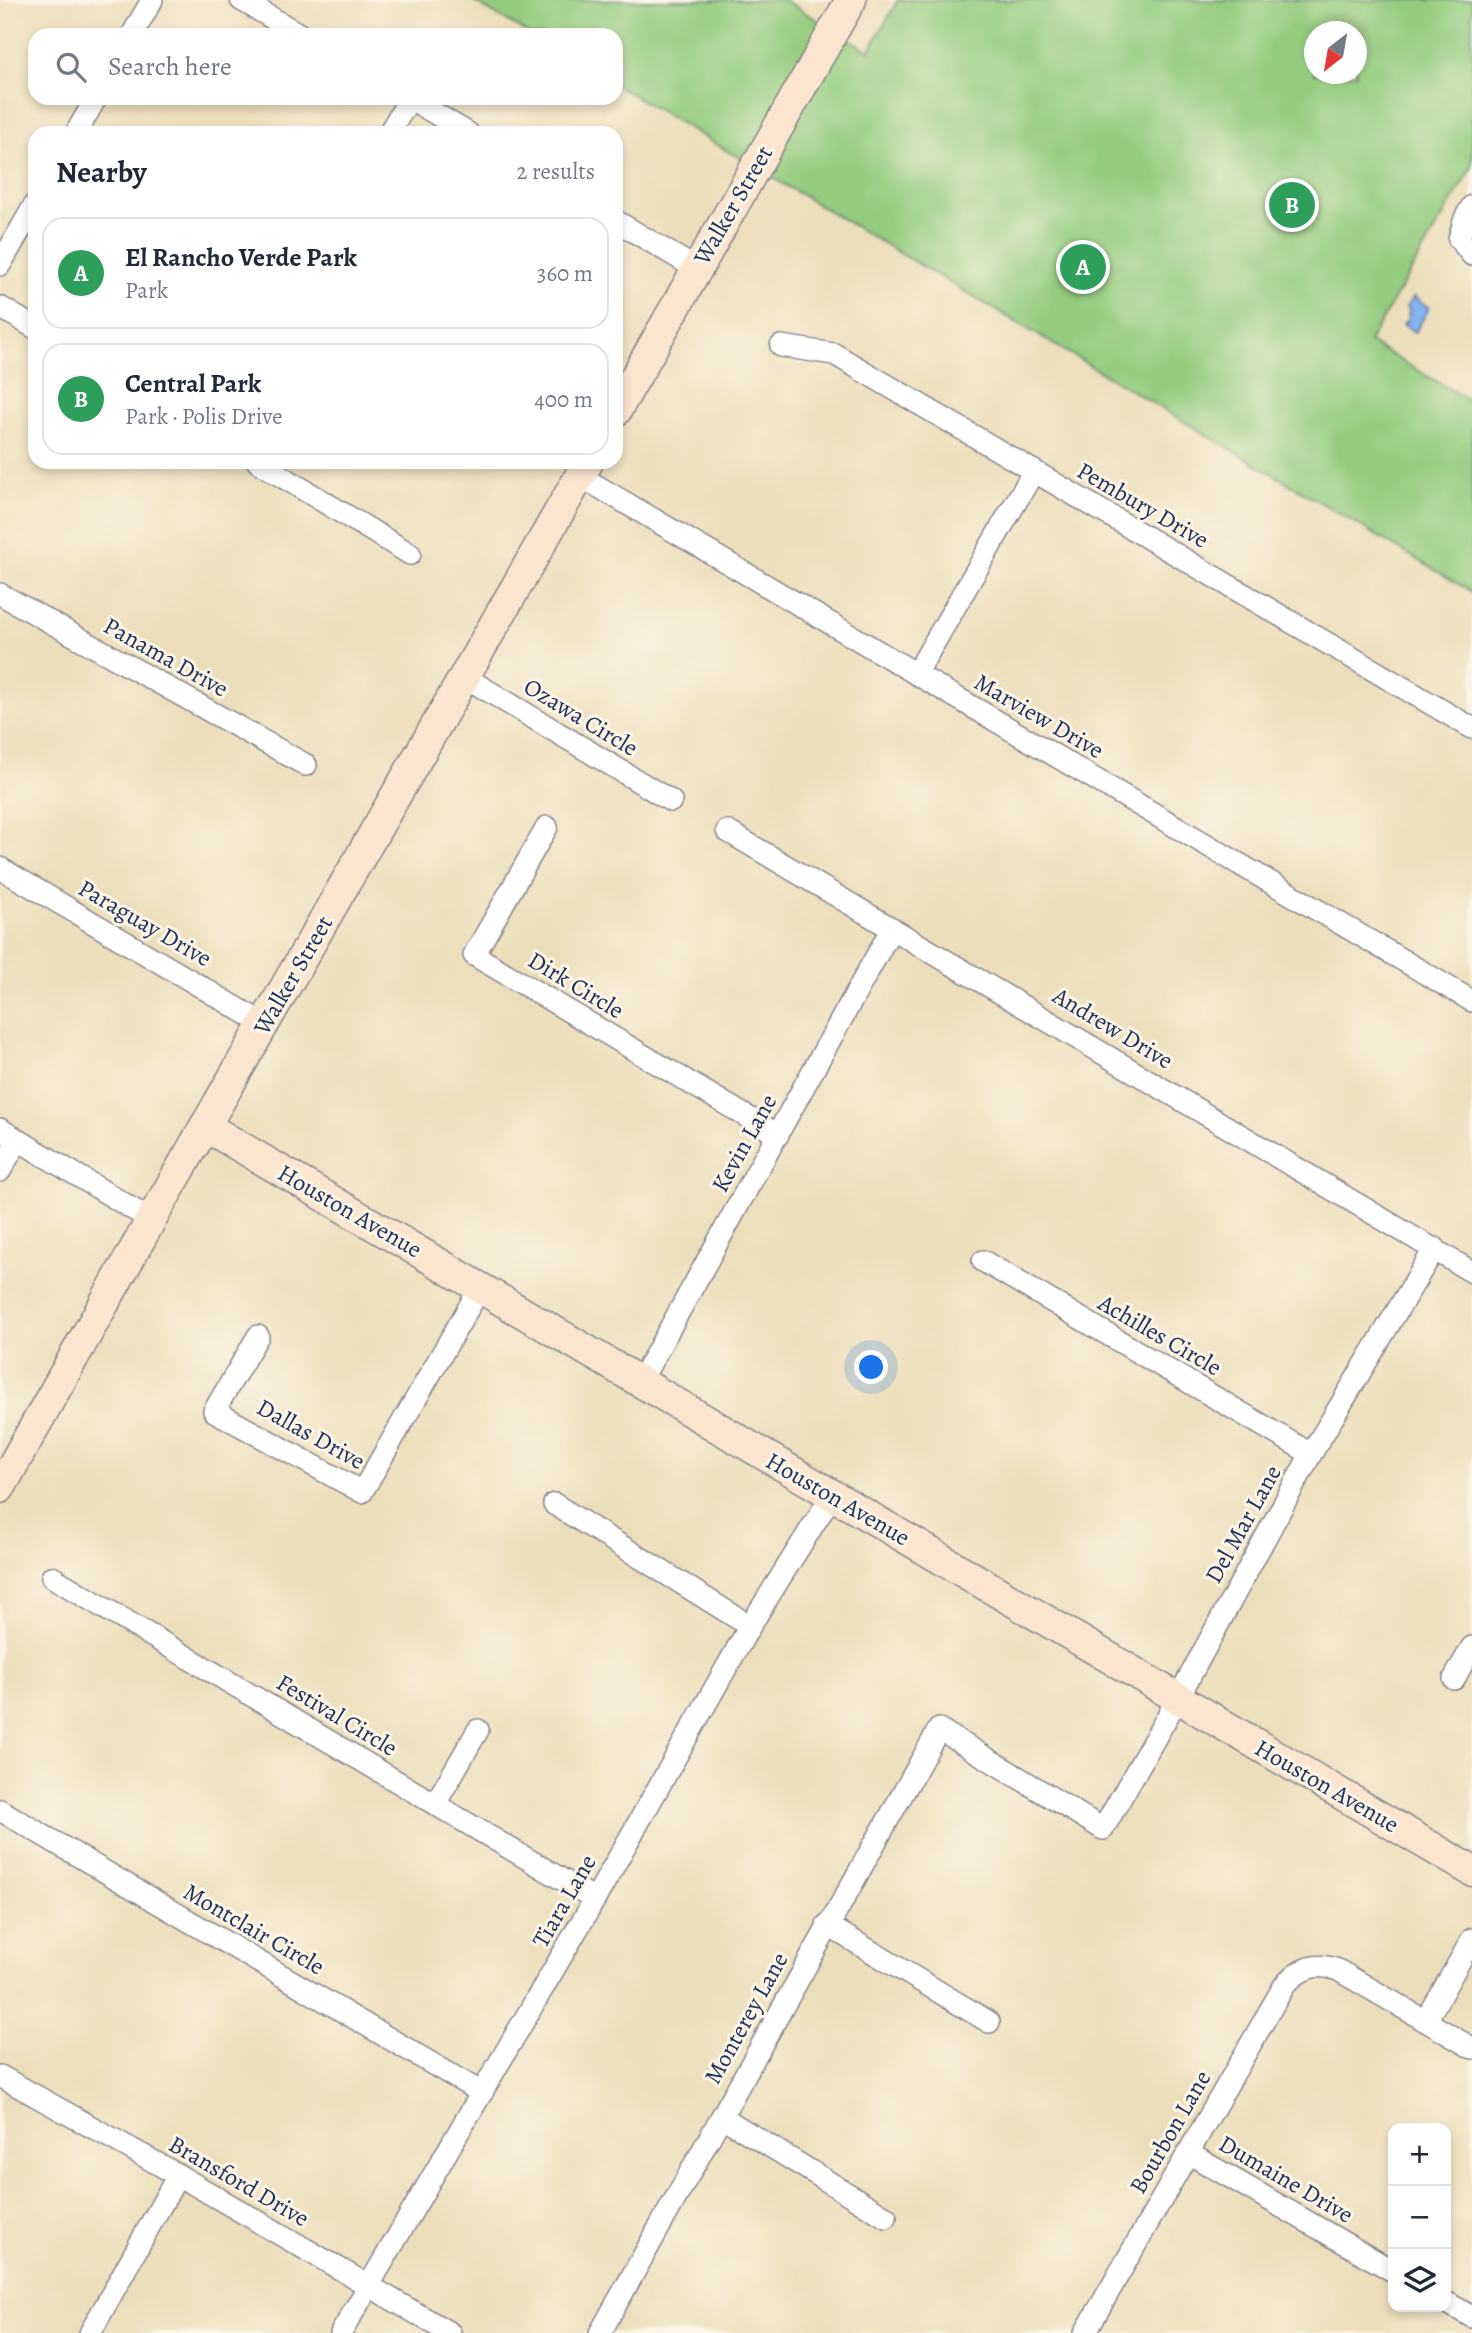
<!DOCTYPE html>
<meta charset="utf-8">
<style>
:root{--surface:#fff;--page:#f2f2f3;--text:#1f2937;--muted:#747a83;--line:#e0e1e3;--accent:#7c3aed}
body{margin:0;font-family:Alegreya,serif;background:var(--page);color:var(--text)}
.controls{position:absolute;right:21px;bottom:21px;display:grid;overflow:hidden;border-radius:14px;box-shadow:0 4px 10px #0003}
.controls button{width:63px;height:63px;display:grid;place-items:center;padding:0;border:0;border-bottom:2px solid var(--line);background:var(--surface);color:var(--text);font:35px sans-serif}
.compass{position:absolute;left:1304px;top:21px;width:63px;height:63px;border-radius:50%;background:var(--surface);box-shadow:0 4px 10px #0003;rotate:211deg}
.you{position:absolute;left:872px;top:1368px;width:24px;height:24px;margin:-18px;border:5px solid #fff;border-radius:50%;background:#1a73e8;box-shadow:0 0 0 10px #1a73e833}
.badge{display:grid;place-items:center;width:46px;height:46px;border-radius:50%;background:var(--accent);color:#fff;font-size:23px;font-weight:700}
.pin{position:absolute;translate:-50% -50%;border:4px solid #fff;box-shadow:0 2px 7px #0006}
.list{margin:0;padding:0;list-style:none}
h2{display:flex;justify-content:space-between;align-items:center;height:91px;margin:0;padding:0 28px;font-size:30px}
h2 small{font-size:23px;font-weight:400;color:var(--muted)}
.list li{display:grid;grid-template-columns:46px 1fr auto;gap:21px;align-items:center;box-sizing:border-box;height:112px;margin:0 14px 14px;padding:0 14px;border:2px solid var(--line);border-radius:21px}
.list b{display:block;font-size:26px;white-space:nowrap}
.list p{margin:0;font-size:23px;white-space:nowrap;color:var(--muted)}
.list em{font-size:23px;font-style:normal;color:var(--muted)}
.icon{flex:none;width:38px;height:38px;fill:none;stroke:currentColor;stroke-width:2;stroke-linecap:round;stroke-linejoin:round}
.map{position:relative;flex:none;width:1472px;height:2333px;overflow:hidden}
.search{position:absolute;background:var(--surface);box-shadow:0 4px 10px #0003;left:28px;top:28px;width:595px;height:77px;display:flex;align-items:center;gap:18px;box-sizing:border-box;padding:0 24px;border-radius:21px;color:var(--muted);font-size:26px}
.panel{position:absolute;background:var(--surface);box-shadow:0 4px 10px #0003;left:28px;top:126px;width:595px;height:343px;border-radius:21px}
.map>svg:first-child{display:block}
.green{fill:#94cc7f;stroke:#587e6e;stroke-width:2;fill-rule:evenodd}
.water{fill:#84b3ee;stroke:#5071a6;stroke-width:2}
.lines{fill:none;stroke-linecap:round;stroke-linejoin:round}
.street-casing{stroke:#84868c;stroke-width:24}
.secondary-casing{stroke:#84868c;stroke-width:33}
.street{stroke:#fff;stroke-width:21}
.secondary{stroke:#fbe5cf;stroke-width:30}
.labels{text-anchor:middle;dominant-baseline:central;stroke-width:6;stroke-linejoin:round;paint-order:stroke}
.street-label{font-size:24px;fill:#1b2f5e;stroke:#fcf5e5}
</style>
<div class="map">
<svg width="1472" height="2333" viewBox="0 0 1472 2333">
<rect width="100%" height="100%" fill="#fcf5e5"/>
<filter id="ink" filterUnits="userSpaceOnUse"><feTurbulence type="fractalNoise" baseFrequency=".0143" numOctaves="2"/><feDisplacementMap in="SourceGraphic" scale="14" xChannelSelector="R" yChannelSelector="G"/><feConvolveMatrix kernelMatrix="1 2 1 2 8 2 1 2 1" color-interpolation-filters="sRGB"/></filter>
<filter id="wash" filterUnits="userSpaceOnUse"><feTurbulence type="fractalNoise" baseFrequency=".00686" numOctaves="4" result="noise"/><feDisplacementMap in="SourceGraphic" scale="28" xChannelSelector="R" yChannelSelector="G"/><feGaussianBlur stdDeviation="1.57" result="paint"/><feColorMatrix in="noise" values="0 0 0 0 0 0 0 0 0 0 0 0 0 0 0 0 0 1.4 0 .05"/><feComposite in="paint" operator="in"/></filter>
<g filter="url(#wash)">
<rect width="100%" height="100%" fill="#eddebb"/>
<path class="green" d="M 471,0 L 784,0 L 869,51 L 898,0 L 1472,0 L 1472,167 L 1369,342 L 1472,402 L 1472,592 L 616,85 L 616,35 L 531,35 ZM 1314,32 L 1356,32 L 1356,74 L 1314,74 Z"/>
<polygon class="water" points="1413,297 1428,307 1428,310 1415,332 1403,325 1408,319 1409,309 1406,307"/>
</g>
<g filter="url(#ink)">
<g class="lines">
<defs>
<g id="street">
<polyline points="241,0 301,35"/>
<polyline points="132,35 152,0"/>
<polyline points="409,98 468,133"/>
<polyline points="76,133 96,98"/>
<polyline points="389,133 410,98"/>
<polyline points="1472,206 1465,218 1459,239 1472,255"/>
<polyline points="616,221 697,269"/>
<polyline points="0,265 35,204"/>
<polyline points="0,307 35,328"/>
<polyline points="781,346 834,354 1472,728"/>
<polyline points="258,462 410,554"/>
<polyline points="580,476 1472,1001"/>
<polyline points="0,594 306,765"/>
<polyline points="916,674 1034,471"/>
<polyline points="465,677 671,801"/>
<polyline points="547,827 474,955 778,1135"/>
<polyline points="727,831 1472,1272"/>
<polyline points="0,868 264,1024"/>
<polyline points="0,1129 151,1220"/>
<polyline points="0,1171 18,1140"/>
<polyline points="983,1261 1311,1454"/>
<polyline points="258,1336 214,1411 362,1492 480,1288"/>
<polyline points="640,1382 892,928"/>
<polyline points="554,1504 750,1626"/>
<polyline points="52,1577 595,1899"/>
<polyline points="1454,1679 1472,1647"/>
<polyline points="435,1804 478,1730"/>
<polyline points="0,1810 482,2093"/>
<polyline points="827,1925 989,2022"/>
<polyline points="1426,2021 1472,1939"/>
<polyline points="0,2076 178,2175 450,2333"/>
<polyline points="722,2117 886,2217"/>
<polyline points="1188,2153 1393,2271"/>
<polyline points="1446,2302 1472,2317"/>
<polyline points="90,2333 178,2175"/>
<polyline points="341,2333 595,1899 750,1626 832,1495"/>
<polyline points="600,2333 939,1729 1103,1829 1178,1698 1311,1454 1435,1248"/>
<path d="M 1085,2333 L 1284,1986 C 1299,1968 1316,1962 1338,1970 L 1472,2048"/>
</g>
<g id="secondary">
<polyline points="616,411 851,0"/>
<polyline points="205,1126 1472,1871"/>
<polyline points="0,1488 151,1220 588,462"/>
</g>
</defs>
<use href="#street" class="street-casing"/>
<use href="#secondary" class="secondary-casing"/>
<use href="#street" class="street"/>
<use href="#secondary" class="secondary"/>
</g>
</g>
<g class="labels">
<g class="street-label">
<text transform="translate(733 205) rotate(-60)">Walker Street</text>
<text transform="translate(1143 505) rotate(30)">Pembury Drive</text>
<text transform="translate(166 657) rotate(29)">Panama Drive</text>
<text transform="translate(1039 716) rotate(30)">Marview Drive</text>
<text transform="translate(581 717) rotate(31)">Ozawa Circle</text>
<text transform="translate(145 923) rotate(30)">Paraguay Drive</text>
<text transform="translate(293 975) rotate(-60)">Walker Street</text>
<text transform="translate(576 985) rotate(31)">Dirk Circle</text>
<text transform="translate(1113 1028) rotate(31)">Andrew Drive</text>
<text transform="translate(744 1143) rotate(-61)">Kevin Lane</text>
<text transform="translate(350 1211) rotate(30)">Houston Avenue</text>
<text transform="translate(1160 1335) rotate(30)">Achilles Circle</text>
<text transform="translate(311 1434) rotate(29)">Dallas Drive</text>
<text transform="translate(838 1499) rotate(30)">Houston Avenue</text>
<text transform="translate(1243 1524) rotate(-61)">Del Mar Lane</text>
<text transform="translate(337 1715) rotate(31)">Festival Circle</text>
<text transform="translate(1327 1786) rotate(30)">Houston Avenue</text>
<text transform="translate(564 1901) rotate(-60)">Tiara Lane</text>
<text transform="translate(254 1929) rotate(30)">Montclair Circle</text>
<text transform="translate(746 2018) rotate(-61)">Monterey Lane</text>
<text transform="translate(1170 2132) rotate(-60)">Bourbon Lane</text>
<text transform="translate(1286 2179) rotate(30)">Dumaine Drive</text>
<text transform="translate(239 2181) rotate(30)">Bransford Drive</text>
</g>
</g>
</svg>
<div class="controls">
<button>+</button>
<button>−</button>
<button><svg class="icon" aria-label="layers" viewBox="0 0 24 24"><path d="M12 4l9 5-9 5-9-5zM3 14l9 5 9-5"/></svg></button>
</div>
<svg class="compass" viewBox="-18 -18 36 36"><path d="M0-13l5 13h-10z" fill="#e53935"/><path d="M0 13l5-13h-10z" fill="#747a83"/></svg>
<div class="you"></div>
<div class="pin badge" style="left:1083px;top:267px;background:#2e9e5b">A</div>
<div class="pin badge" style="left:1292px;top:205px;background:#2e9e5b">B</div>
<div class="search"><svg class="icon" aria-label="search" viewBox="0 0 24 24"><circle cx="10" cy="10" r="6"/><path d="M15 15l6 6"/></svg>Search here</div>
<section class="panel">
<h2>Nearby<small>2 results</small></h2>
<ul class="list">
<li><span class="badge" style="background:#2e9e5b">A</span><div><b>El Rancho Verde Park</b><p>Park</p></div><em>360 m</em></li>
<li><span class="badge" style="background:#2e9e5b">B</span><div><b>Central Park</b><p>Park · Polis Drive</p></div><em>400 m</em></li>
</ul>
</section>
</div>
